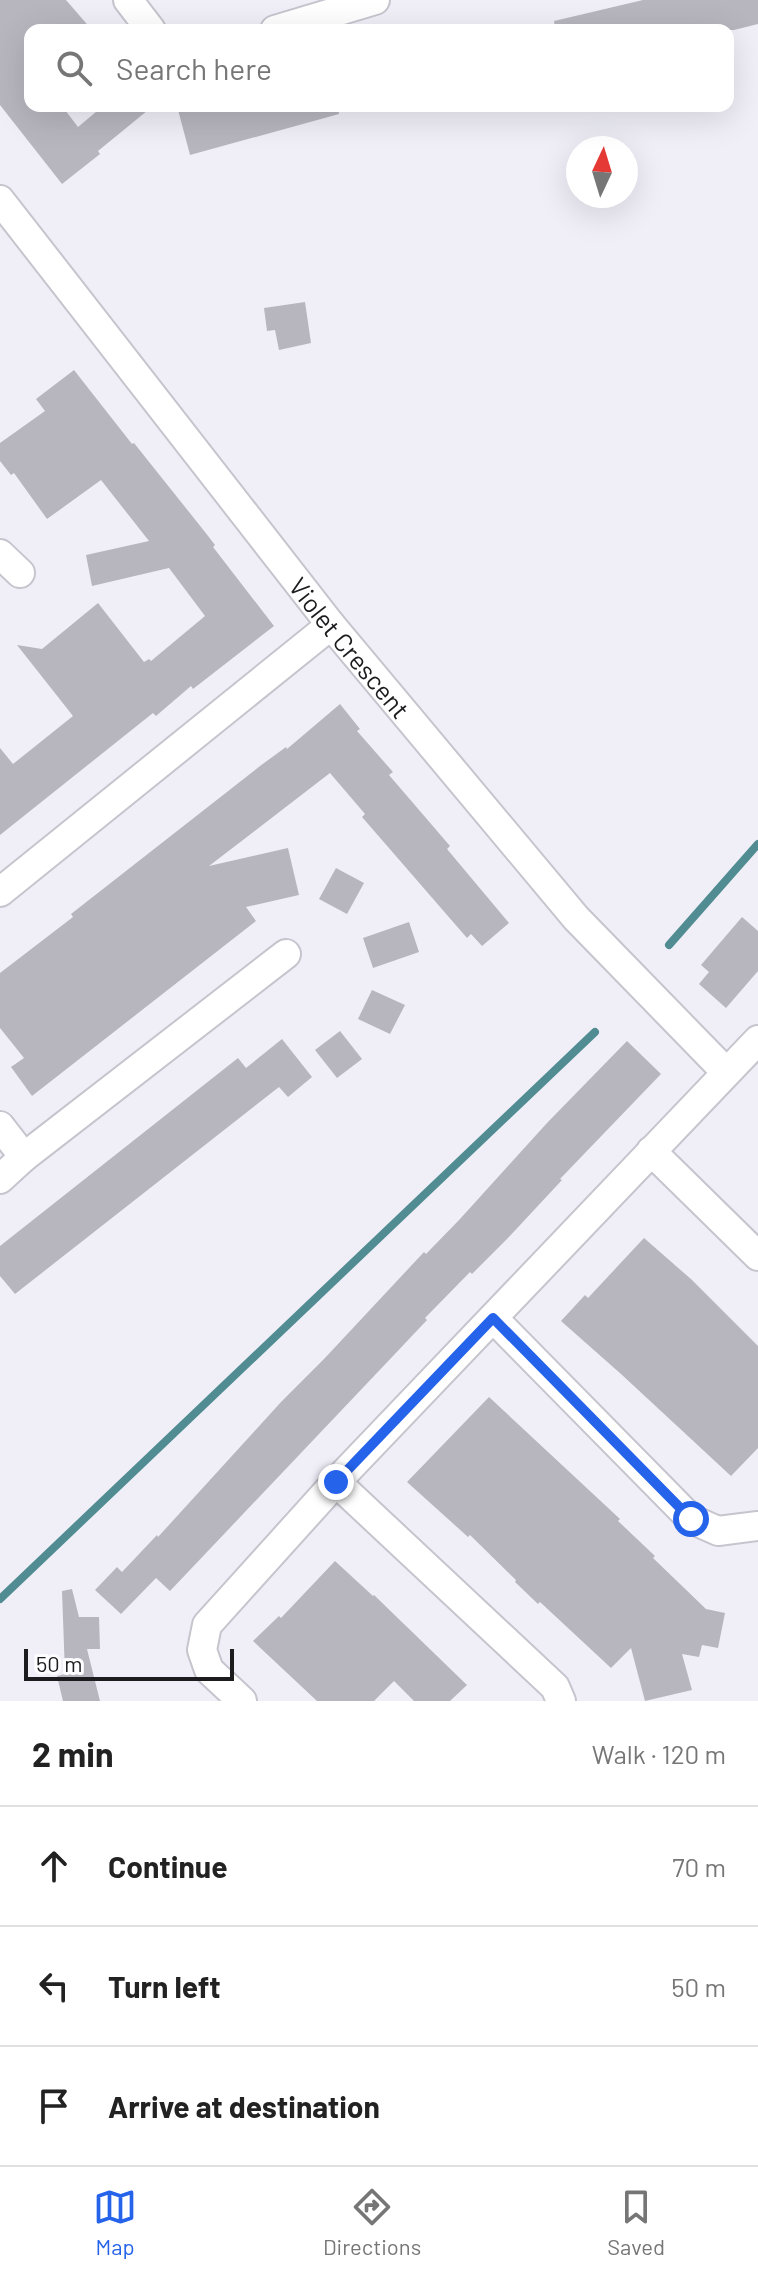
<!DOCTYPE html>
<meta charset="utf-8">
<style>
:root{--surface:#fff;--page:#f2f2f2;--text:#222;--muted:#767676;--line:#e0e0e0;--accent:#2563eb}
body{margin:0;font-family:Barlow,sans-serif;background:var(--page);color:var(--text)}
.compass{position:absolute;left:566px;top:136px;width:72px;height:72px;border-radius:50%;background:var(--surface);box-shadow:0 8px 32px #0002;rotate:4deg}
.scale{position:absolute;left:24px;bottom:20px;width:210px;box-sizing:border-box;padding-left:8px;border:4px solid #1c1c1f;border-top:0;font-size:22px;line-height:28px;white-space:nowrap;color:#1c1c1f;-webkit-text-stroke:6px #fdfdff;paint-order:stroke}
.stop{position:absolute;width:24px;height:24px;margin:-18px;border:6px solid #2563eb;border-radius:50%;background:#fff}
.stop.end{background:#2563eb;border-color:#fff;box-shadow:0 2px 8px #0008}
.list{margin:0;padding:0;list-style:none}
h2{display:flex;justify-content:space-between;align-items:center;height:104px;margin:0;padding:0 32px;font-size:34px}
h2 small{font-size:26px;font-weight:400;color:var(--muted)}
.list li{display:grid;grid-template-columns:52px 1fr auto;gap:24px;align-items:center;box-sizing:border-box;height:120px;padding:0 32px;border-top:2px solid var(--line)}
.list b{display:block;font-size:30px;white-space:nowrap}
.list em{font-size:26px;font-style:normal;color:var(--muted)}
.icon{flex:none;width:44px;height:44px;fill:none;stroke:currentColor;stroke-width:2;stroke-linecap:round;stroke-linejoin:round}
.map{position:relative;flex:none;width:758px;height:1701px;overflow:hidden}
.search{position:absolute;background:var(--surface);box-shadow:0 8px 32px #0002;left:24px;right:24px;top:24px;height:88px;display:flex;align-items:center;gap:20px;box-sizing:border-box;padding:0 28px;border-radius:16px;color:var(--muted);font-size:30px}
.sheet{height:464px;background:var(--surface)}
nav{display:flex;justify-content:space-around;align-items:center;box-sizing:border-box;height:112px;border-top:2px solid var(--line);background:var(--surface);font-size:22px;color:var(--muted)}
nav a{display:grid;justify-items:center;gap:4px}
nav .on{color:var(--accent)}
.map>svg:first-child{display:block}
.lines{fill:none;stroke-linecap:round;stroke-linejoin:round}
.stream{stroke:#508c92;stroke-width:8}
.building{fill:#b7b6bf}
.minor-casing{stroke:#c6c5ce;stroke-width:32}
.minor{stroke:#fff;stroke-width:28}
.route{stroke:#2563eb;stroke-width:10}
.labels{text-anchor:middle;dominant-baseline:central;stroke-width:8;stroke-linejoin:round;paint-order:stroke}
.street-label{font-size:26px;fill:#1c1c1f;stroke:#fdfdff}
</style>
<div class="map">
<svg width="758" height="1701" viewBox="0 0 758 1701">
<rect width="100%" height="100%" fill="#f0eff8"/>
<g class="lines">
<g class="stream">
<polyline points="669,945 758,844"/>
<polyline points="0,1599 595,1032"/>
</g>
</g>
<g class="building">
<polygon points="0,0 66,0 92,30 30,30 30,106 62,106 78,127 103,106 153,106 98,151 100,154 62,184 0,105"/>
<polygon points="643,0 758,0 758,24 734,30 555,30 554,21"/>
<polygon points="177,106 338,106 339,114 190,155"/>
<polygon points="305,302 311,343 279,350 275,330 267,331 264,308"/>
<polygon points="74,370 132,444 134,443 205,532 215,545 213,547 274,626 193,689 191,686 156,716 153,713 0,835 0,748 13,764 73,716 17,645 42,649 98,603 144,662 149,659 151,661 205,616 169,568 92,586 86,555 149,541 101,480 47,519 14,473 11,475 0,461 0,443 45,411 36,399"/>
<polygon points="340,704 360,729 357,731 393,772 389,775 450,846 447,849 509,923 482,946 471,934 467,938 362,817 365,814 330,773 209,866 288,848 299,895 246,907 256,921 32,1096 11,1067 24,1058 0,1028 0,973 73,917 71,914 260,766 286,747 287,749"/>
<polygon points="336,868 364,883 347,914 319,899"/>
<polygon points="742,917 758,931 758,971 726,1008 699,984 709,972 701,965"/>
<polygon points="409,922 419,952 373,968 363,938"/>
<polygon points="372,990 405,1005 390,1034 358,1019"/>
<polygon points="340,1031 362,1059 337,1078 315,1050"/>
<polygon points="282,1039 312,1077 288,1097 279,1087 15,1294 0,1276 0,1246 238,1058 246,1068"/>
<polygon points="627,1041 661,1074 560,1179 562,1180 507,1239 472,1274 470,1272 425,1318 427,1320 393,1356 170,1591 156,1578 121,1614 95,1590 117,1567 122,1572 157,1535 158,1537 281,1402 324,1359 424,1252 426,1254 460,1219 547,1123"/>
<polygon points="644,1238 692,1280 758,1346 758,1448 731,1476 621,1374 561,1321 585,1295 588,1298"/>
<polygon points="489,1397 620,1519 618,1521 655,1556 653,1558 706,1609 725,1613 718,1648 702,1645 699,1657 682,1654 692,1690 645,1701 631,1648 611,1668 540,1602 538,1604 515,1582 516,1580 470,1535 468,1537 407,1482"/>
<polygon points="335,1561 373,1596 374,1595 467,1685 450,1701 414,1701 394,1681 374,1701 317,1701 253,1641 279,1616 281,1618"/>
<polygon points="72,1589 79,1617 99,1617 100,1649 87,1649 100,1701 63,1701 57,1676 65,1674 62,1591"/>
</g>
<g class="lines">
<defs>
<g id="minor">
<polyline points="128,0 151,30"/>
<polyline points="275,30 375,0"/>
<path id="s1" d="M 0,200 L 331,625 L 576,918 L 726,1072"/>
<polyline points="0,554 20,573"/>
<polyline points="0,892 331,625"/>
<polyline points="0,1126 24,1157"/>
<polyline points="651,1151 758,1256"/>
<polyline points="0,1179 24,1157 286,954"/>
<polyline points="493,1318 691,1519 718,1531 758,1526"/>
<polyline points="336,1482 555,1687 561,1701"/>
<polyline points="242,1701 209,1670 202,1650 207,1625 336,1482 758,1040"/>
</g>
</defs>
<use href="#minor" class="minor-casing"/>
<use href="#minor" class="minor"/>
</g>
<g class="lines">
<polyline class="route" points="336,1482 493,1318 691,1519"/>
</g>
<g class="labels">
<g class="street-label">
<text stroke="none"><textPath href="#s1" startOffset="568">Violet Crescent</textPath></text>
</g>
</g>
</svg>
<svg class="compass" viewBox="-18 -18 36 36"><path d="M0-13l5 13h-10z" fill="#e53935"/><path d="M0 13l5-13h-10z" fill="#767676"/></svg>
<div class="scale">50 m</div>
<div class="stop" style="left:691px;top:1519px"></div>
<div class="stop end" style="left:336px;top:1482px"></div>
<div class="search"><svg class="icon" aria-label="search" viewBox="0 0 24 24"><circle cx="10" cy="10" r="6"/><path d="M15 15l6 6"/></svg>Search here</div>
</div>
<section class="sheet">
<h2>2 min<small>Walk · 120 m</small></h2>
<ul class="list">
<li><svg class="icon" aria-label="ahead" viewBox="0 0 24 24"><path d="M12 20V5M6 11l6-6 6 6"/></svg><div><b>Continue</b></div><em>70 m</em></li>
<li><svg class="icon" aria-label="left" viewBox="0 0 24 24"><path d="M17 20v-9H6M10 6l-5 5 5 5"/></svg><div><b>Turn left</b></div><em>50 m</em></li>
<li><svg class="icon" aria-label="arrive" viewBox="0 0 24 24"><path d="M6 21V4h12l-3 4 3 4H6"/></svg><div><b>Arrive at destination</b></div></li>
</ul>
</section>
<nav>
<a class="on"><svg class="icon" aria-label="map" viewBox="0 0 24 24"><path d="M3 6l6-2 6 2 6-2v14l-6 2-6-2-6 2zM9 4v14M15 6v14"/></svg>Map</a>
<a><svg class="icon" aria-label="directions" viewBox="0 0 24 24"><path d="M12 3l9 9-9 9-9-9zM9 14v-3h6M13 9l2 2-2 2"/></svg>Directions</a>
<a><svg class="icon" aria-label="saved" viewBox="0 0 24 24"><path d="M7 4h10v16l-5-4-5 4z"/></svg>Saved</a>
</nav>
